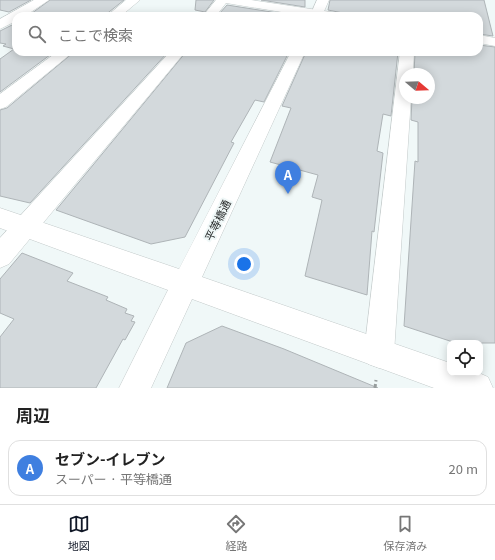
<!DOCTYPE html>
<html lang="ja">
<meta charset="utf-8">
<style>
:root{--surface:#fff;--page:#f2f2f2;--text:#222;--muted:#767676;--line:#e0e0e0;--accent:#111827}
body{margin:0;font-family:Georgia,"Noto Sans JP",serif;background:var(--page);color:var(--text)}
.controls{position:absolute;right:12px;bottom:12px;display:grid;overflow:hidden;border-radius:8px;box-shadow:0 2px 10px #0003}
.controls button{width:36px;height:36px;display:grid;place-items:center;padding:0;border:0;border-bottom:1px solid var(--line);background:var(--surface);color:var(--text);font:20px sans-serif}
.compass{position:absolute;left:399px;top:68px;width:36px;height:36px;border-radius:50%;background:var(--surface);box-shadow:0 2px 10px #0003;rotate:109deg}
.you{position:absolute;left:244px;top:264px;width:14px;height:14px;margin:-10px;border:3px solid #fff;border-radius:50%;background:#1a73e8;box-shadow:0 0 0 6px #1a73e833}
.badge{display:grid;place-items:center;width:26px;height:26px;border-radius:50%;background:var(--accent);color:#fff;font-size:13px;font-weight:700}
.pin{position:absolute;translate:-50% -33px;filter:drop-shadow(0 1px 2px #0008)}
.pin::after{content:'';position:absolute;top:21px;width:14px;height:12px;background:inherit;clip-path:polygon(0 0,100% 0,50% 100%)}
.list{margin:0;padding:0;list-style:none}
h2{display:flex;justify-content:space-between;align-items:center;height:52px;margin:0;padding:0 16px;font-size:17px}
h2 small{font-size:13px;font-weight:400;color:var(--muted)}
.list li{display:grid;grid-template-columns:26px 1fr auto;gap:12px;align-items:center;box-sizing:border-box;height:56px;margin:0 8px 8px;padding:0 8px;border:1px solid var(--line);border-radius:12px}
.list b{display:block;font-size:15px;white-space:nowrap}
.list p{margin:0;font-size:13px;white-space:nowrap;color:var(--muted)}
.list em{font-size:13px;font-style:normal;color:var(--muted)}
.icon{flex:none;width:22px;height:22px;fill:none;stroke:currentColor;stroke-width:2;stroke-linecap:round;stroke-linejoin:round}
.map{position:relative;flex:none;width:495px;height:388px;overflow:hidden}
.search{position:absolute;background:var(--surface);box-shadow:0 2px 10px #0003;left:12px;right:12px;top:12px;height:44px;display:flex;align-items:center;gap:10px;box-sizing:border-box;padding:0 14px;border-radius:12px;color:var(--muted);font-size:15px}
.sheet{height:116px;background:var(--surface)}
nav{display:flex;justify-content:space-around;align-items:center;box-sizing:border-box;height:56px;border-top:1px solid var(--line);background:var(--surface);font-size:11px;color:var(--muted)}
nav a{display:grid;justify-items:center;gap:2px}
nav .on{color:var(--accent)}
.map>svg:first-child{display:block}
.building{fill:#d3d9dc;stroke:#aeb4b7}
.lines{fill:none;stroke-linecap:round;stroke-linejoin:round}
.minor-casing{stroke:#c3caca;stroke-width:1}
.tertiary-casing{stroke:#c3caca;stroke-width:1}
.path{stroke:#979d9d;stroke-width:3;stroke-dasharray:4 2.5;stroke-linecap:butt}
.minor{fill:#fff;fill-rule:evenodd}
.tertiary{fill:#fff;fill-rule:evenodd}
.labels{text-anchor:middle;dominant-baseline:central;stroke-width:4;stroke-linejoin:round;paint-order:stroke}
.street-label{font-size:11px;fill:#1f2222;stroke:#f0f8f8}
</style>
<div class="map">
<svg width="495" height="388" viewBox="0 0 495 388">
<rect width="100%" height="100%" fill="#f0f8f8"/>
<g class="building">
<polygon points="0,0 31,0 9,12 0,10"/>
<polygon points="50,0 124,0 104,16 28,16"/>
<polygon points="196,0 214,0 205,12 195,10"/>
<polygon points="261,0 305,0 305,7"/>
<polygon points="330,0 484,0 493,36 479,34 479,16 358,16 328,10"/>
<polygon points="227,5 297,16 224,16 219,14"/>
<polygon points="16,23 16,52 54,52 0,92 0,59 14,49 3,46 6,44 0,43 0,31"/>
<polygon points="479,45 495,47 495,343 456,343 404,326 415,161 418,162 418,122 411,120 412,98 429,98 429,74 414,74 415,52 479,52"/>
<polygon points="74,52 168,52 30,203 0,196 0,110 7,108"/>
<polygon points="186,52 289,52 264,102 255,100 231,142 234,143 185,237 151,244 56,210"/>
<polygon points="306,52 398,52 391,116 383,114 377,151 383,153 374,232 372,231 367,295 305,276 322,200 312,197 318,175 270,162 291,108 282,106"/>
<polygon points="22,253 73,273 67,281 108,297 106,300 127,309 125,313 134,316 131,321 135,322 125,340 123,339 96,388 0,388 0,337 14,319 0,313 0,279"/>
<polygon points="222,326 284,349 378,388 167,388 186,343"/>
</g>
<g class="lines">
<defs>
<g id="minor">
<polygon points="34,0 49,0 25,16 16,16 16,21 0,29 0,19"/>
<polygon points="126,0 140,0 121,16 107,16"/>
<polygon points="216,0 251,0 331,12 336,13 337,16 306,16 226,3 216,16 203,16"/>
<polygon points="479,35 495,38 495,46 479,43"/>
<polygon points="57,52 73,52 6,107 0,109 0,94"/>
<polygon points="170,52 185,52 9,264 0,268 0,238"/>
<polygon points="400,52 414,52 413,74 405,74 405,98 411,98 394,353 390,364 379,368 368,364 364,353"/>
</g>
<g id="tertiary">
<polygon points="317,0 329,0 322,16 310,16"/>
<polygon points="291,52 305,52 202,277 450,363 450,373 479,373 488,377 493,388 434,388 192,299 151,388 119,388 168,290 0,228 0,208 179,269"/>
</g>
</defs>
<use href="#minor" class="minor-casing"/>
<use href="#tertiary" class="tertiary-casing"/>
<polyline class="path" points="375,388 376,380"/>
<use href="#minor" class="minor"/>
<use href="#tertiary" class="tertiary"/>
</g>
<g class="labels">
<g class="street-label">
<text transform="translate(217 220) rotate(-64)">平等橋通</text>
</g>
</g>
</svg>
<div class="controls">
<button><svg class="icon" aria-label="locate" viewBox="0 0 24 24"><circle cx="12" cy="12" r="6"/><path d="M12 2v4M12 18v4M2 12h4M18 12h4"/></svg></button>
</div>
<svg class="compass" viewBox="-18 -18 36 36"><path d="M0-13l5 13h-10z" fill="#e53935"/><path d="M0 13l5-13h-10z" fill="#767676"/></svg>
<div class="you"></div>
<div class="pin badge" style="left:288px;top:194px;background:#3f7fe0">A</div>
<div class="search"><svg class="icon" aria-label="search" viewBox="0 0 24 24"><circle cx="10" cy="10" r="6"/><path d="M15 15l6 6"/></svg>ここで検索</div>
</div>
<section class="sheet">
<h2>周辺<small></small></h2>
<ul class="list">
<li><span class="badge" style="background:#3f7fe0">A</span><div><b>セブン-イレブン</b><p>スーパー · 平等橋通</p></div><em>20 m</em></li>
</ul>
</section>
<nav>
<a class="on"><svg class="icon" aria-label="map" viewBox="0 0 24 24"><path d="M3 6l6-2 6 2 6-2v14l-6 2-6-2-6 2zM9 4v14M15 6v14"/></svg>地図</a>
<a><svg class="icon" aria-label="directions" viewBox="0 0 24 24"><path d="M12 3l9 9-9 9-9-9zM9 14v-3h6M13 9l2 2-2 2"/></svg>経路</a>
<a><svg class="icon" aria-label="saved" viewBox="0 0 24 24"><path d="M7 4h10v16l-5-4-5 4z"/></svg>保存済み</a>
</nav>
